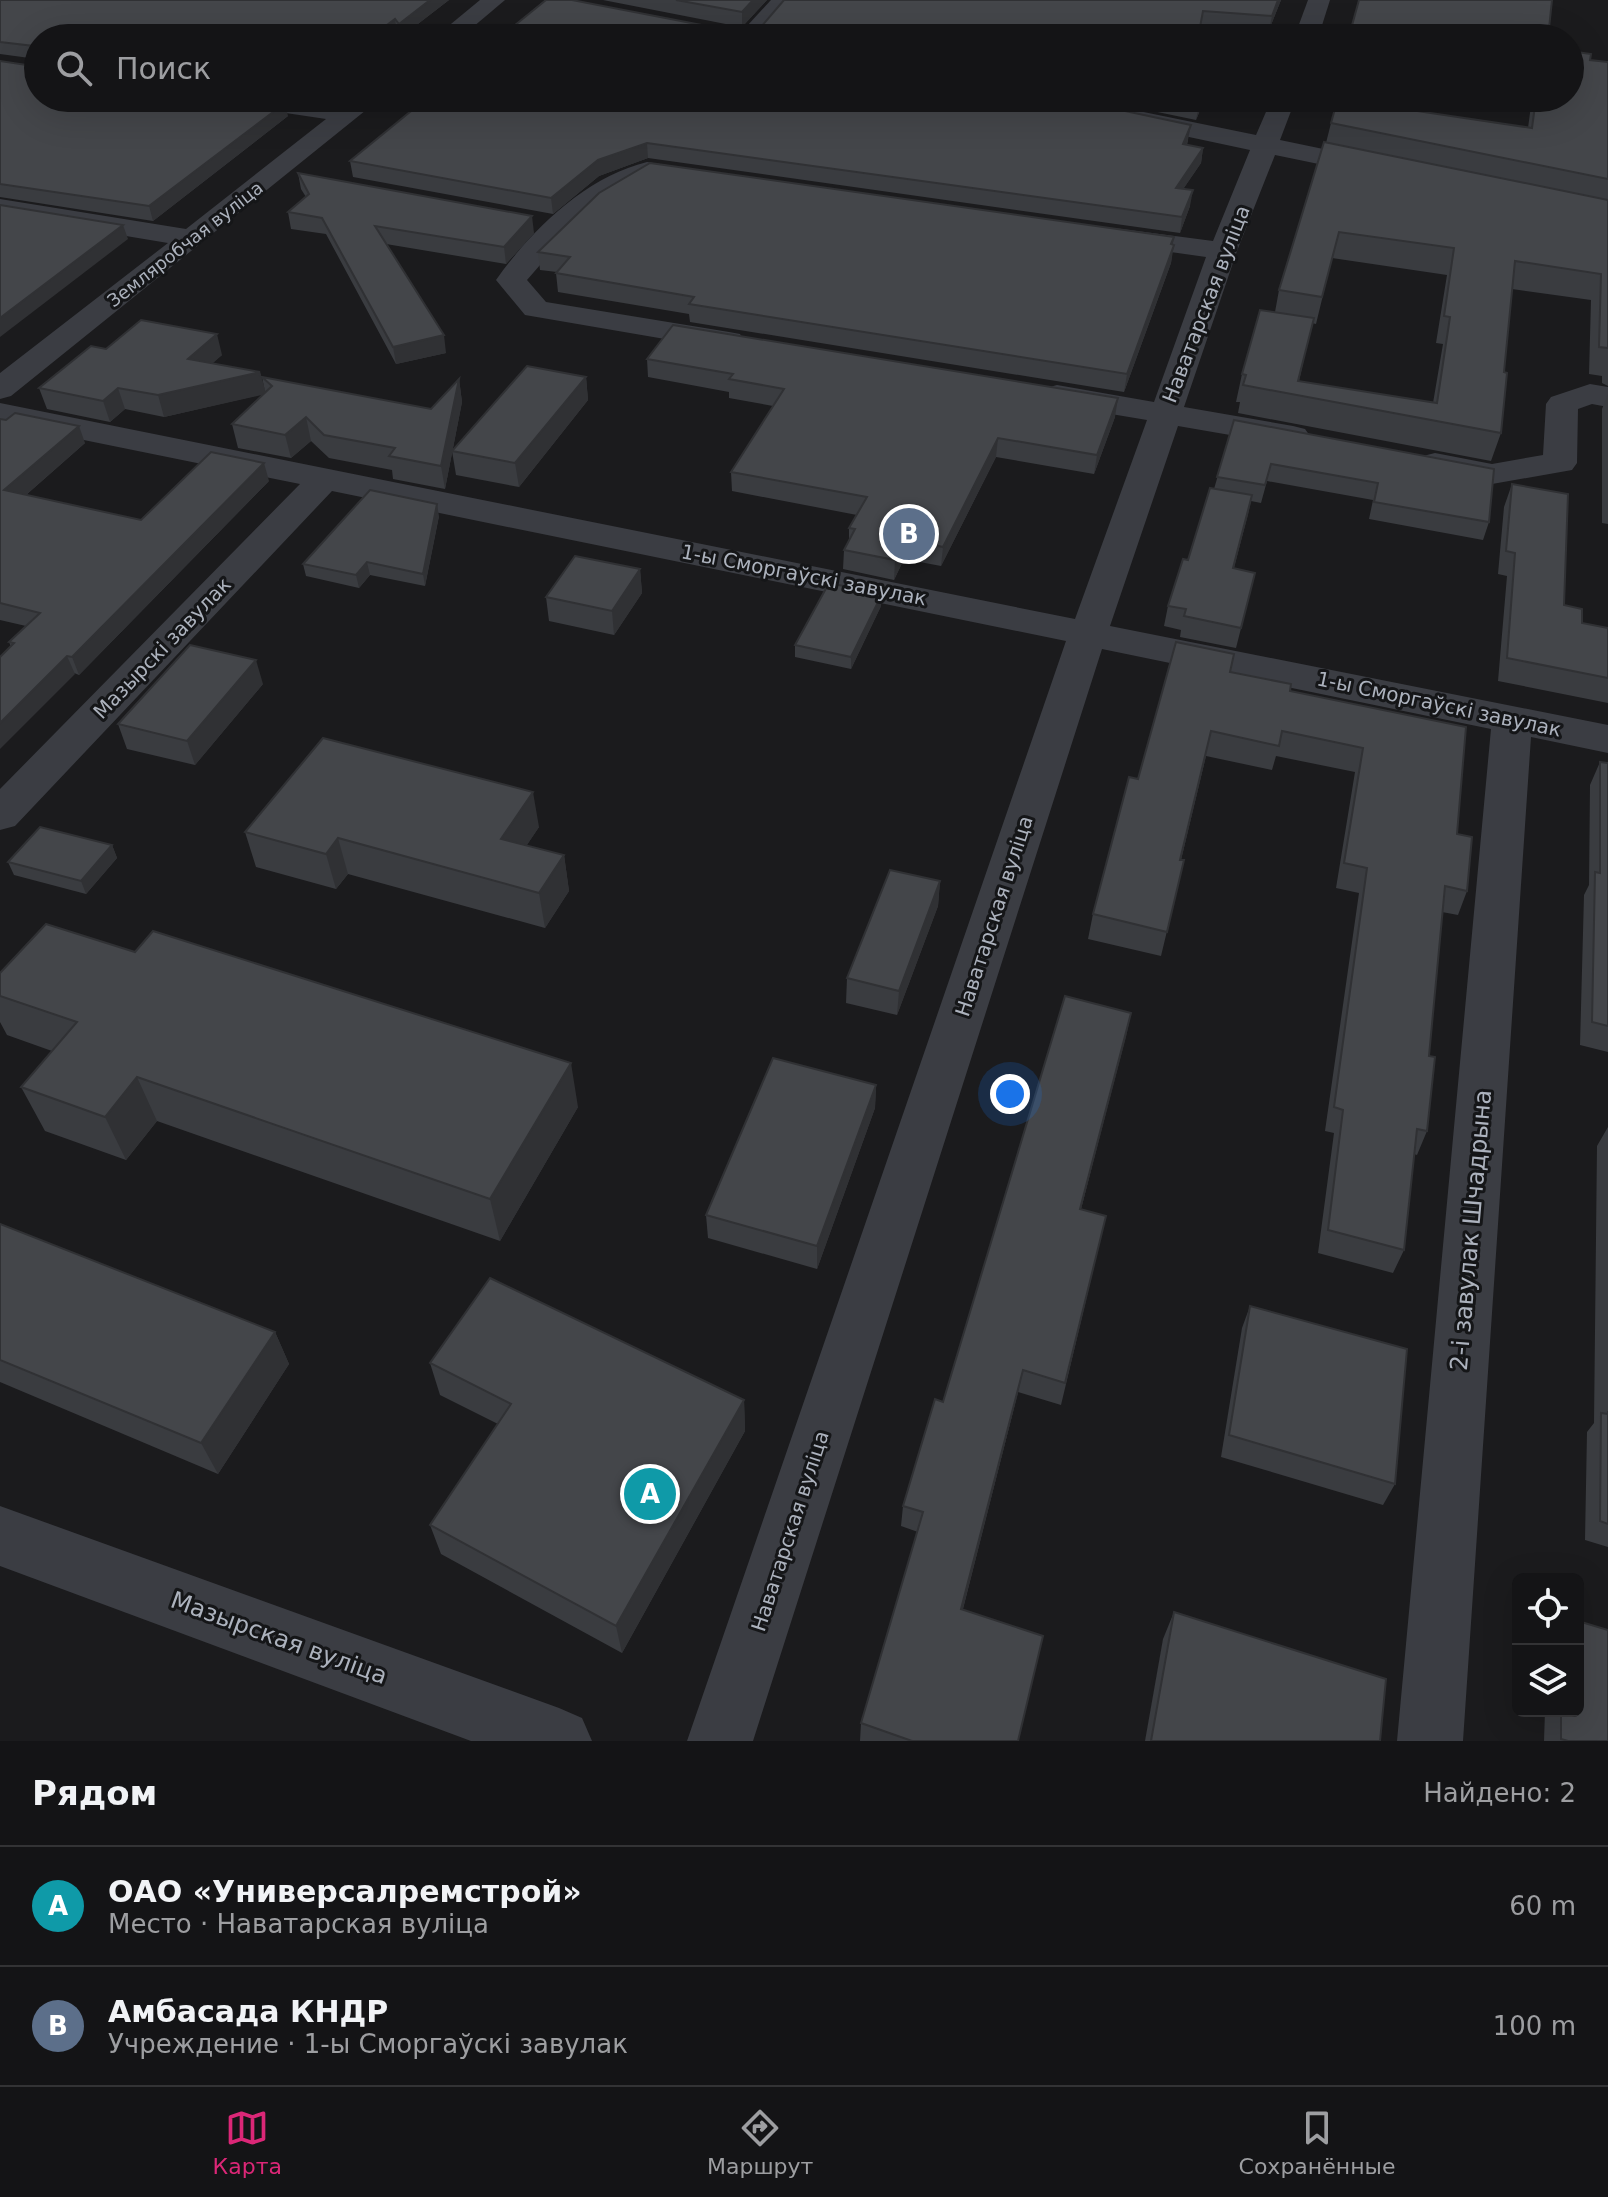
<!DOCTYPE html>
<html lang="ru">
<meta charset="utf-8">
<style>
:root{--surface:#141416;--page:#1d1d1f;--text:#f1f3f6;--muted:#9d9ea1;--line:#333335;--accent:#db2777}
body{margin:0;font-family:"DejaVu Sans",sans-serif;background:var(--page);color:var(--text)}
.controls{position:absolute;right:24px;bottom:24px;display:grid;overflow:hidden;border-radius:12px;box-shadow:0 8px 32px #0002}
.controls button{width:72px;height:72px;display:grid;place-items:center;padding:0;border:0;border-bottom:2px solid var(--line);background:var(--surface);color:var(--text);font:40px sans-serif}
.you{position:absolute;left:1010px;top:1094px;width:28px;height:28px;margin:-20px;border:6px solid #fff;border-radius:50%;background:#1a73e8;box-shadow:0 0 0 12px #1a73e833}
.badge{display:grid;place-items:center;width:52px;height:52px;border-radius:50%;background:var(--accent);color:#fff;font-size:26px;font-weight:700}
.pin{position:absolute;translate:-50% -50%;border:4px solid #fff;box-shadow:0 2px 8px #0006}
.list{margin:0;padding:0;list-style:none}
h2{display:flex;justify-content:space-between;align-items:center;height:104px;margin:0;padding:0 32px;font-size:34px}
h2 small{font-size:26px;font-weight:400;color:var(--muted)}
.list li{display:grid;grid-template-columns:52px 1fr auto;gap:24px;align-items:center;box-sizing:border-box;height:120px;padding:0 32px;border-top:2px solid var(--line)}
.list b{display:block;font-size:30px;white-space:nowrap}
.list p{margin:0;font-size:26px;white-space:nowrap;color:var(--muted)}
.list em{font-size:26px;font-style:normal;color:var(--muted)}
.icon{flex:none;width:44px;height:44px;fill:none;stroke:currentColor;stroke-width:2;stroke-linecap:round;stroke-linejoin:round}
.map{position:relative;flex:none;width:1608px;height:1741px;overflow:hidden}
.search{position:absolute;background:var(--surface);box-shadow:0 8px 32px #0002;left:24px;right:24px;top:24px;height:88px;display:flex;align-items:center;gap:20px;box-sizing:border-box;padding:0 28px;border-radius:44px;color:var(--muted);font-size:30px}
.sheet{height:344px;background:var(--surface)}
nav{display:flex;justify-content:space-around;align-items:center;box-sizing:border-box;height:112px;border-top:2px solid var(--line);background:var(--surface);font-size:22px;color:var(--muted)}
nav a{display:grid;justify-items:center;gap:4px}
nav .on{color:var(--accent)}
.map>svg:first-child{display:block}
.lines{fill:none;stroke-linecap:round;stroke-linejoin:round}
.minor{fill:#3b3d43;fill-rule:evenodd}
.wall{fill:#3a3c40;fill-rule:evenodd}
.shaded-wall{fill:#303134}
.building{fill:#44464a;stroke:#303134;stroke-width:2}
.labels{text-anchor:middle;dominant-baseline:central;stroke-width:6;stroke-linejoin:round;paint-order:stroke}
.far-street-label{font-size:18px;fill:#acb2bd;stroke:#151618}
.street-label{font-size:20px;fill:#acb2bd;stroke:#151618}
.near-street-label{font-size:24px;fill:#acb2bd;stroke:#151618}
</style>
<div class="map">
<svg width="1608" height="1741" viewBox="0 0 1608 1741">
<rect width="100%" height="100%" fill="#1b1b1d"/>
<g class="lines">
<g class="minor">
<polygon points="480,0 505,0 460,38 434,38"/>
<polygon points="771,0 794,0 761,38 736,38"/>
<polygon points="1308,0 1330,0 1318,38 1294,38"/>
<polygon points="221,98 284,98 342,107 353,98 381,98 11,396 0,399 0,373 168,243 0,215 0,199 186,229 326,119 233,105 224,103"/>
<polygon points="1027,98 1075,98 1256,135 1272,98 1296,98 1280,140 1386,162 1390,168 1386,174 1377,176 1275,155 1237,251 1184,407 1293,426 1305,429 1310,436 1305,443 1293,446 1178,426 1110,626 1608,725 1608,753 1531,737 1463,1741 1397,1741 1491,729 1102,649 753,1741 687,1741 1066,641 332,491 15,826 0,830 0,789 300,484 0,423 0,403 1075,619 1147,420 1057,405 1046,402 1041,395 1046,388 1057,385 1154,402 1206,257 1114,244 1104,242 1100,236 1104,230 1114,228 1213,241 1250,150 1039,105 1030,103"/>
<path d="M 647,162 L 687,168 L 691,174 L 687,180 C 674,183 664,176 651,177 C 606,183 555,248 527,280 L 546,302 L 729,332 L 740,334 L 744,341 L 740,348 L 729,350 L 525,315 L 496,280 C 532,229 586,177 647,162 Z"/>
<polygon points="1590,384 1608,387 1608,407 1592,404 1578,409 1577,463 1572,470 1492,484 1423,470 1418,463 1423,456 1435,453 1492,464 1543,455 1546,404 1551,397"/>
<polygon points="0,1506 559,1708 582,1718 592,1741 471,1741 0,1566"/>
</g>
</g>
<g class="wall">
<polygon points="0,0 449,0 401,37 397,32 38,38 288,116 153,221 0,197 0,61 33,66 37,63 37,59 0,54"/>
<polygon points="545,0 572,0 712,27 741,27 603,0 767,0 742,27 761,27 784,0 1281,0 1269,30 1200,25 1198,38 499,38"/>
<polygon points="1359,0 1548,38 1349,38"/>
<path d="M 1590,60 L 1608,62 L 1608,386 L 1602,383 L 1602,376 L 1589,374 L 1591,300 L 1512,289 L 1504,372 L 1501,433 L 1491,461 L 1238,413 L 1240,402 L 1236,402 L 1242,374 L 1275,312 L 1279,290 L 1326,143 L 1331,123 L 1410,110 L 1528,128 L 1532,98 L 1570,98 ZM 1332,258 L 1447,275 L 1436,343 L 1443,344 L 1433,403 L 1299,381 L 1312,323 L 1316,324 Z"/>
<polygon points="427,98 1188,140 1187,145 1203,148 1201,163 1183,189 1190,206 1180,233 648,158 599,176 553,214 353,177 350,161"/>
<polygon points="1090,98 1205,98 1196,120"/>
<polygon points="298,173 534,233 506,264 386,244 446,353 396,364 326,234 291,229 288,212 306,197 301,189"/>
<polygon points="1174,237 1171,263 1124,392 690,322 689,314 558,292 556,273 557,272 540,270 538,252"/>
<polygon points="106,349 222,355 212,363 260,372 265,392 262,377 431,409 459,379 462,402 445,489 393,479 392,470 329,458 311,441 291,458 238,448 232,424 263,394 164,417 125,409 110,422 47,409 39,388"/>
<polygon points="647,359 1115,417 1094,474 996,457 941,566 904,559 894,580 843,569 844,550 849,540 849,528 857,515 732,491 731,472 773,406 729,398 729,392 648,377"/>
<polygon points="586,377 588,400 519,487 456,475 452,451"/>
<polygon points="1608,394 1608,524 1602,523 1602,409"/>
<polygon points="0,419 85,443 26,495 141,520 269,481 79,675 11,647 9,642 26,626 0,620"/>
<polygon points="1234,420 1489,522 1483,540 1369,519 1373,500 1267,481 1261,503 1251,501 1234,568 1255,573 1236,648 1180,637 1181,630 1164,626 1168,606 1188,560 1214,489"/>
<polygon points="1512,484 1564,605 1582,623 1608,628 1608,703 1498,681 1507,576 1498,574 1504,507"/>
<polygon points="439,516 425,586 370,575 359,588 306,576 303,564"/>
<polygon points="640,569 642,593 614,635 549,621 546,597"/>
<polygon points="881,606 851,669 795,657 795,645"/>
<polygon points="1230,672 1290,691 1466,727 1457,834 1467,891 1458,915 1442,912 1429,1056 1427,1131 1417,1155 1414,1154 1404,1250 1393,1273 1318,1253 1334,1133 1325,1131 1359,893 1336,888 1355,772 1276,756 1272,770 1206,756 1181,860 1184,860 1161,956 1088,939 1093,914 1138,779"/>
<polygon points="263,684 195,765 127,749 118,724"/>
<polygon points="1600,762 1608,763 1608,1052 1580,1045 1584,895 1589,885 1590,785"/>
<polygon points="539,827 526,846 564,855 569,891 545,928 348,874 336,889 256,867 245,832"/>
<polygon points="112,845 117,858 86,894 14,875 8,862"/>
<polygon points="940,881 938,906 897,1015 846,1003 847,978"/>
<polygon points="0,973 578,1107 500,1241 157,1121 126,1160 45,1131 21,1087 52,1051 7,1035 0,1022"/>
<polygon points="1131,1013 1081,1209 1106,1216 1061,1405 1018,1392 963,1609 1018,1741 860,1741 861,1723 918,1532 901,1526 903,1506 943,1402"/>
<polygon points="876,1085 875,1108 817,1269 708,1238 706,1215"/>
<polygon points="1608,1127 1608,1547 1585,1540 1587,1432 1594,1423 1597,1146"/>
<polygon points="0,1224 275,1332 289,1364 218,1474 0,1382"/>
<polygon points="1250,1306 1395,1484 1383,1505 1221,1457 1242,1328"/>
<polygon points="430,1363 744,1400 745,1431 622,1653 441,1554 430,1525 498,1424 440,1395"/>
<polygon points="1174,1612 1380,1741 1145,1741 1163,1639"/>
<polygon points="1545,1711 1578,1711 1608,1741 1544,1741"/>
</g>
<g class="shaded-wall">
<polygon points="430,0 449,0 401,37 399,24"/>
<polygon points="753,0 767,0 742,27 742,12"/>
<polygon points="1278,0 1281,0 1269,30 1272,16"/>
<polygon points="395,19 397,32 389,38 370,38"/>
<polygon points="1202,98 1205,98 1196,120 1199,105"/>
<polygon points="285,103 288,116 153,221 149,206"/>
<polygon points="1191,125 1188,140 1181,159 1183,144"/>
<polygon points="647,143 648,158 599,176 553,214 551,198 598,160"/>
<polygon points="1203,148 1201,163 1173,204 1176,188"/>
<polygon points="1193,190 1190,206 1180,233 1182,217"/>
<polygon points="532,216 534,233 506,264 504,247"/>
<polygon points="123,225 128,239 0,337 0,318"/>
<polygon points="1174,237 1171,252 1174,245 1171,263 1124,392 1127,374"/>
<polygon points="217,334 222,355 194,380 188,359"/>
<polygon points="444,335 446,353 396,364 393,347"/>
<polygon points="260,372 266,394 164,417 158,395"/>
<polygon points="586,377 588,400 519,487 515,463"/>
<polygon points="459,379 462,402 445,489 441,466"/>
<polygon points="118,388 125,409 110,422 103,401"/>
<polygon points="1118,398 1115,417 1094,474 1097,455"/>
<polygon points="306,417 311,441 291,458 285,435"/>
<polygon points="79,426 85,443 11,508 4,490"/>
<polygon points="998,438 996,457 941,566 943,547"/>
<polygon points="264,463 269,481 79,675 72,657"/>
<polygon points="1252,495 1248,515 1228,588 1233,568"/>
<polygon points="437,504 439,516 425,586 423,574"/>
<polygon points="905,539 904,559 894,580 895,560"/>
<polygon points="367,562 370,575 359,588 356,575"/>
<polygon points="640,569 642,593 614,635 612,611"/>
<polygon points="882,594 881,606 851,669 851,657"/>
<polygon points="67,656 75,674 0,749 0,723"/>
<polygon points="256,660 263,684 195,765 187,741"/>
<polygon points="533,792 539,827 507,875 501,839"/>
<polygon points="338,838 348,874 336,889 326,854"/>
<polygon points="112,845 117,858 86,894 81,881"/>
<polygon points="564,855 569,891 545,928 539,893"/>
<polygon points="940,881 938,906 897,1015 899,991"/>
<polygon points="1131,1013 1126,1037 1075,1232 1080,1209"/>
<polygon points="571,1063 578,1107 500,1241 490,1199"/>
<polygon points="137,1077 157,1121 126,1160 105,1117"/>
<polygon points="876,1085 875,1108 817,1269 817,1246"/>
<polygon points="275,1332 289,1364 218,1474 201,1443"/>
<polygon points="1023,1370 1018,1392 958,1628 961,1609"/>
<polygon points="744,1400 745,1431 622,1653 616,1626"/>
</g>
<g class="building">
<polygon points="0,0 430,0 399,24 395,19 370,38 38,38 38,98 255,98 285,103 149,206 0,184 0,61 33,66 37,63 37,49 34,46 0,42"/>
<polygon points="546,0 572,0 712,27 761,27 784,0 1278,0 1272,16 1203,11 1198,38 499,38"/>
<polygon points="676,0 753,0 742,12"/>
<polygon points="1359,0 1552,0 1548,38 1422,38 1351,29"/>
<polygon points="1570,51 1591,54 1590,60 1608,62 1608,179 1331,123 1338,98 1385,98 1411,103 1410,110 1532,128 1536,98 1570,98"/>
<polygon points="427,98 1064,98 1191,125 1183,144 1203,148 1176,188 1193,190 1182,217 647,143 598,160 551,198 350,161"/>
<polygon points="1164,98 1202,98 1199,105"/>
<polygon points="1324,142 1608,200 1608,348 1599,347 1601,274 1515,261 1504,372 1507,373 1501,433 1243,385 1246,375 1242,374 1260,310 1314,318 1298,381 1437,403 1450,317 1444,316 1454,248 1339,232 1322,297 1279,290"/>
<polygon points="650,163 1174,237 1171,244 1174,245 1127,374 689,304 694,297 556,273 570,257 538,252 599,193"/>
<polygon points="298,173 532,216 504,247 375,226 444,335 393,347 322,218 288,212 309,194"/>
<polygon points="0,205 123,225 0,318"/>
<polygon points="141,320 217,334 188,359 260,372 158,395 118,388 103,401 39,388 91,346 106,349"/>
<polygon points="673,325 1118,398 1097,455 998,438 943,547 905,539 895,560 844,550 855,529 849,528 867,497 731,472 784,389 729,379 733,374 647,359"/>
<polygon points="527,366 586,377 515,463 452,451"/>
<polygon points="262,377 431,409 459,379 441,466 389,456 395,448 324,435 306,417 285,435 232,424 272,386"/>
<polygon points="15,413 79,426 4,490 141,520 211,452 264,463 72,657 67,656 0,723 0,657 14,643 9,642 40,613 0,603 0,419 6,420"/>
<polygon points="1234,420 1494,469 1489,522 1374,502 1378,483 1271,464 1265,485 1217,477"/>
<polygon points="1512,484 1568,494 1564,605 1582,609 1582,623 1608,628 1608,678 1507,658 1515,553 1506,551"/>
<polygon points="1210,488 1252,495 1233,568 1255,573 1241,628 1184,616 1186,609 1168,606 1183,559 1188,560"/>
<polygon points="370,490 437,504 423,574 367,562 356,575 303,564"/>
<polygon points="575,556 640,569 612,611 546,597"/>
<polygon points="829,583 882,594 851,657 795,645"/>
<polygon points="1176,642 1234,654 1230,672 1291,684 1290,691 1466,727 1457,834 1472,837 1467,891 1445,886 1429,1056 1435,1057 1427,1131 1417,1129 1404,1250 1328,1230 1343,1110 1334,1107 1367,868 1344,863 1363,748 1282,731 1279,746 1211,731 1180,860 1184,860 1167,932 1093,914 1129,777 1138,779"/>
<polygon points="190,645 256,660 187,741 118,724"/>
<polygon points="323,738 533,792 501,839 564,855 539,893 338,838 326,854 245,832"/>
<polygon points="1600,762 1608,763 1608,1026 1592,1022 1595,872 1600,873"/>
<polygon points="40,827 112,845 81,881 8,862"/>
<polygon points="890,870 940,881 899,991 847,978"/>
<polygon points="46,924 135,952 153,931 571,1063 490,1199 137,1077 105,1117 21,1087 77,1022 0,996 0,973"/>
<polygon points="1065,996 1131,1013 1080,1209 1106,1216 1065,1383 1023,1370 961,1609 1043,1636 1018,1741 912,1741 861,1723 923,1512 903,1506 935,1399 943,1402"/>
<polygon points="773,1058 876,1085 817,1246 706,1215"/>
<polygon points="0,1224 275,1332 201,1443 0,1360"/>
<polygon points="490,1278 744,1400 616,1626 430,1525 511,1404 430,1363"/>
<polygon points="1250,1306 1407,1349 1395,1484 1229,1435"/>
<polygon points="1608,1411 1608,1524 1600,1521 1601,1413 1608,1414"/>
<polygon points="1174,1612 1386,1679 1380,1741 1151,1741"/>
<polygon points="1578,1621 1608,1630 1608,1741 1568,1741 1561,1739 1561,1711 1578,1711"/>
</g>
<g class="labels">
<g class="far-street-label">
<text transform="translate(185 244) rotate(-38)">Земляробчая вуліца</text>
</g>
<g class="street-label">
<text transform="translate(1206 304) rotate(-69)">Наватарская вуліца</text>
<text transform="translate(804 575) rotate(11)">1-ы Сморгаўскі завулак</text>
<text transform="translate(162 648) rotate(-46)">Мазырскі завулак</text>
<text transform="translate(1439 704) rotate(12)">1-ы Сморгаўскі завулак</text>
<text transform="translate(994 916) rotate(-72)">Наватарская вуліца</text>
<text transform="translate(790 1531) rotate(-72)">Наватарская вуліца</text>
</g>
<g class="near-street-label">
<text transform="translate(1471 1230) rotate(-85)">2-і завулак Шчадрына</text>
<text transform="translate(279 1638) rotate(20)">Мазырская вуліца</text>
</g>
</g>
</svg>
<div class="controls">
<button><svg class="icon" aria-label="locate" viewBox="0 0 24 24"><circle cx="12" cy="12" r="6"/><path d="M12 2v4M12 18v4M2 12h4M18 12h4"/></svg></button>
<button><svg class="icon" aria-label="layers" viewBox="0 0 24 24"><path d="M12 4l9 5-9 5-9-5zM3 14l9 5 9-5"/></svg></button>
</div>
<div class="you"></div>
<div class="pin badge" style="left:650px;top:1494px;background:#0f9aa8">A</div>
<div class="pin badge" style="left:909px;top:534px;background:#5c6f8a">B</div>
<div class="search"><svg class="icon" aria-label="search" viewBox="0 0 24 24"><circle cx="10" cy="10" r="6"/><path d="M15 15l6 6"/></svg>Поиск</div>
</div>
<section class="sheet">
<h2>Рядом<small>Найдено: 2</small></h2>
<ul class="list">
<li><span class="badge" style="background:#0f9aa8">A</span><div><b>ОАО «Универсалремстрой»</b><p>Место · Наватарская вуліца</p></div><em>60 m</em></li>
<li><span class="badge" style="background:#5c6f8a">B</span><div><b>Амбасада КНДР</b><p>Учреждение · 1-ы Сморгаўскі завулак</p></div><em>100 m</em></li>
</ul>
</section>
<nav>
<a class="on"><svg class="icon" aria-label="map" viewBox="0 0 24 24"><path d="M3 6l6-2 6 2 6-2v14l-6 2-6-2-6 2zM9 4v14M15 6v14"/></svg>Карта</a>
<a><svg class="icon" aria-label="directions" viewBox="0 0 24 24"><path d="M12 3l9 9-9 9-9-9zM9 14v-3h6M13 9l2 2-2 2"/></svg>Маршрут</a>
<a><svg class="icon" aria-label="saved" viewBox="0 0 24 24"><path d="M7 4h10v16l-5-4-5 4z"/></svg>Сохранённые</a>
</nav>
